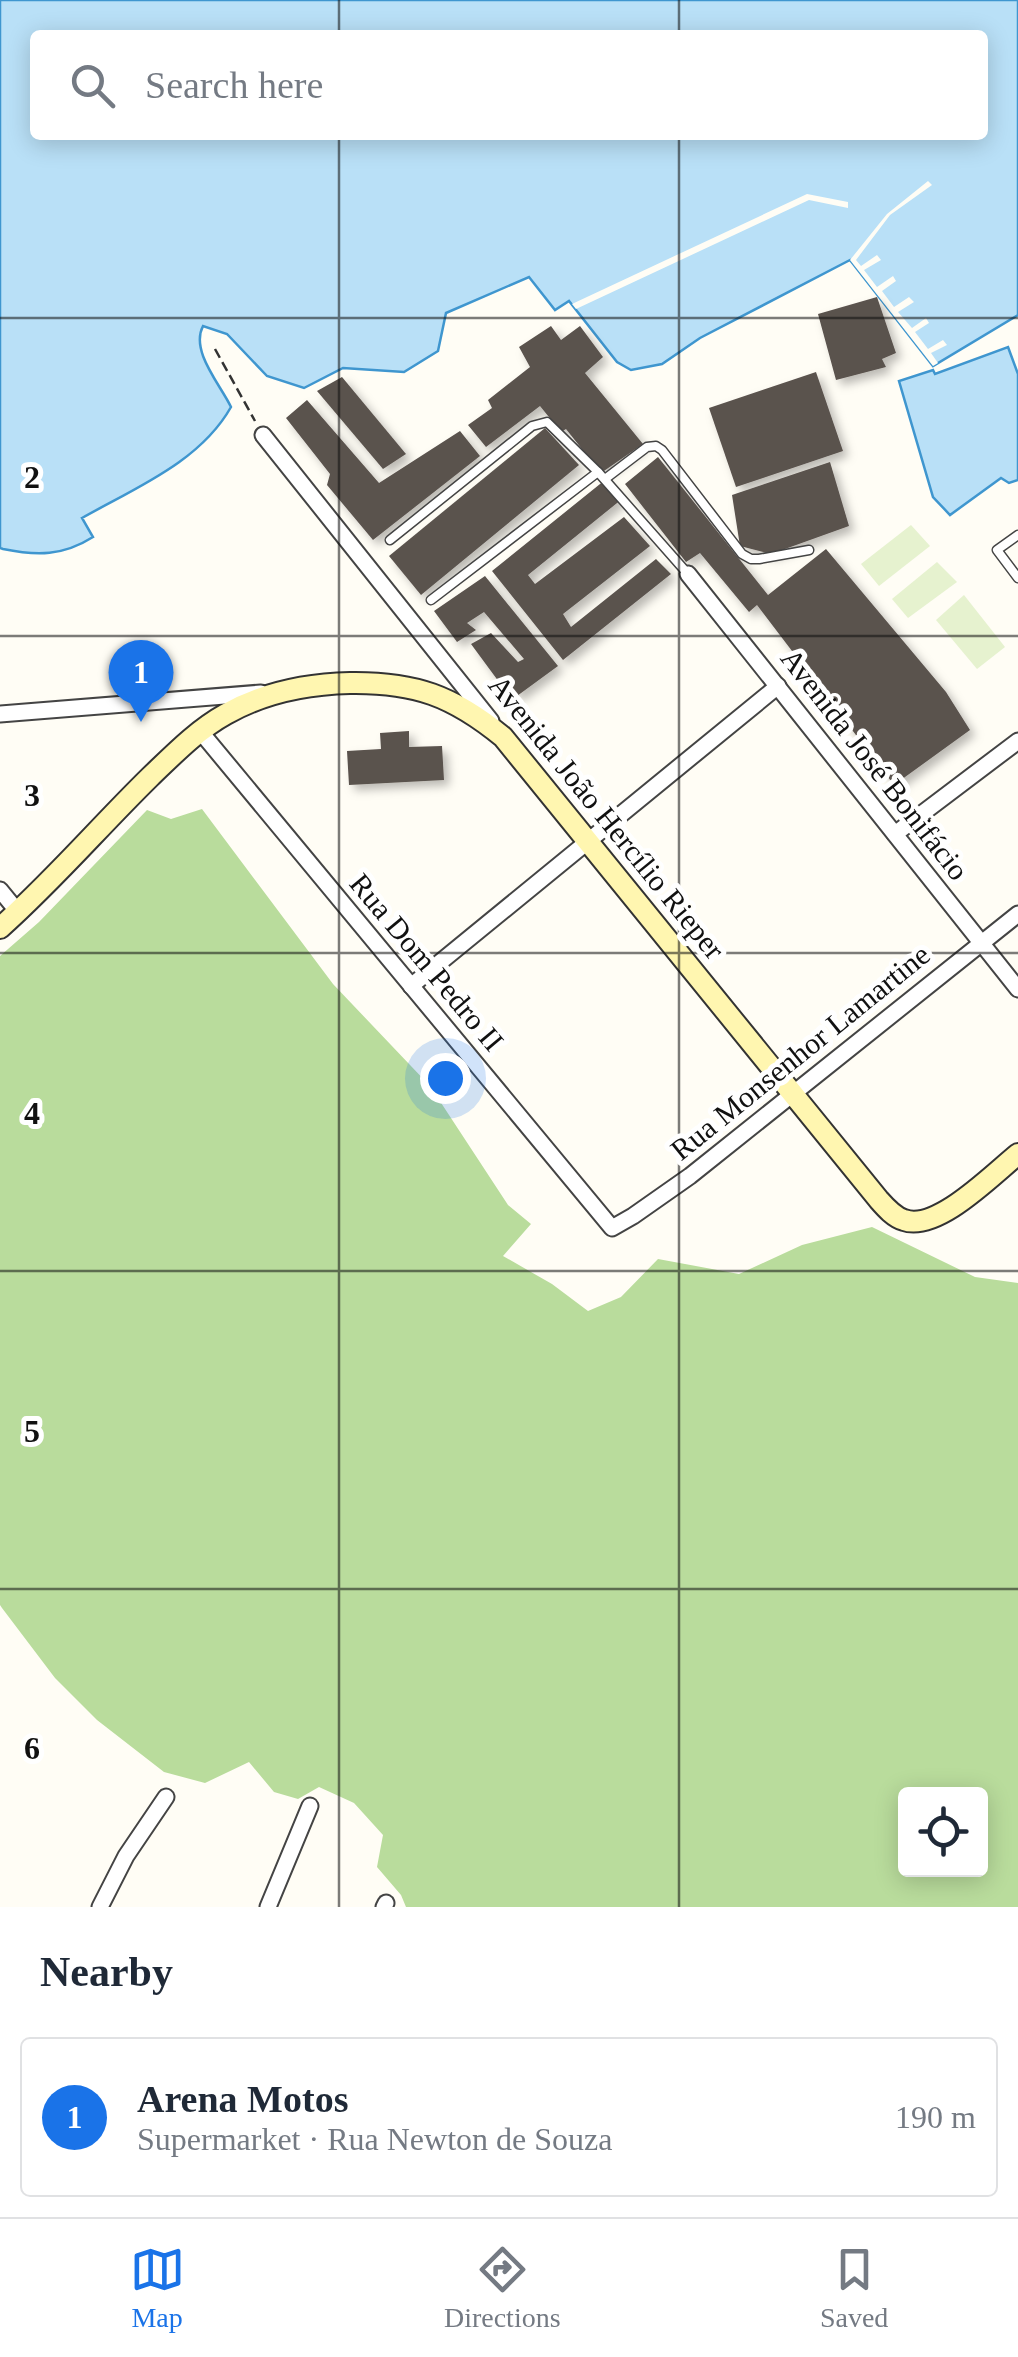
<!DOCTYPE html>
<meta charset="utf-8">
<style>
:root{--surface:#fff;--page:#f2f2f3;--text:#1f2937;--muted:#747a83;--line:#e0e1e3;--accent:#1a73e8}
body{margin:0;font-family:Georgia,serif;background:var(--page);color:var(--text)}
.controls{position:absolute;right:30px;bottom:30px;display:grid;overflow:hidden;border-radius:10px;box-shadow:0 5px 25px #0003}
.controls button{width:90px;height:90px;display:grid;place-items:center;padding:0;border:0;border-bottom:2px solid var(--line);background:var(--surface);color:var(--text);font:50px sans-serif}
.you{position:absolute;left:445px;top:1078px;width:35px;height:35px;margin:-25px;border:8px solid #fff;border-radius:50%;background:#1a73e8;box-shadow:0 0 0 15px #1a73e833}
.badge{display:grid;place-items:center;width:65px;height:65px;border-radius:50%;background:var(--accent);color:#fff;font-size:32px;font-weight:700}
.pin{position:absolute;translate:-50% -82px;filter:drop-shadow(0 2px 5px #0008)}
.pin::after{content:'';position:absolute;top:52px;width:35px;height:30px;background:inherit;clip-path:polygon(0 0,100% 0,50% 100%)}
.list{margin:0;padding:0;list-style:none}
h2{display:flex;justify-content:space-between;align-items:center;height:130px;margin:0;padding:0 40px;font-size:42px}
h2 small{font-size:32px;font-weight:400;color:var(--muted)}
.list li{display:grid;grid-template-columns:65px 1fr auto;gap:30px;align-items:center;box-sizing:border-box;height:160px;margin:0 20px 20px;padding:0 20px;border:2px solid var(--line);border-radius:10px}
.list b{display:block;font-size:38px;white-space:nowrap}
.list p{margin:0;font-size:32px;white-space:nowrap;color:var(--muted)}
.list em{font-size:32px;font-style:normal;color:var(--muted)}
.icon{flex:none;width:55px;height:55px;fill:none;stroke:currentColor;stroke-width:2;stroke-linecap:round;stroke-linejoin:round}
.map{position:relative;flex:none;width:1018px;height:1907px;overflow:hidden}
.search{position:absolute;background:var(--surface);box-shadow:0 5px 25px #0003;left:30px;right:30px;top:30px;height:110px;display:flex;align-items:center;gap:25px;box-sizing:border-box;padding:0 35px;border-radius:10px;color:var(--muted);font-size:38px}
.sheet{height:310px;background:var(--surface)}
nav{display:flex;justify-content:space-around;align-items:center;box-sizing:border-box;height:140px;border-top:2px solid var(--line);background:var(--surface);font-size:28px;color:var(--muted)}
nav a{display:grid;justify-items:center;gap:5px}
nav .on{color:var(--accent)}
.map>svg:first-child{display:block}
.forest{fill:#b9dc9c;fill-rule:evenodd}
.pitch{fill:#e6f2cf}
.water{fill:#b9e0f7;stroke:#3f96cf;stroke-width:2.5;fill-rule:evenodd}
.pier{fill:#fffdf5}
.building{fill:#5a524d;filter:url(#shadow)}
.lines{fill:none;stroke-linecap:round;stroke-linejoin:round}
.lane-casing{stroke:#444;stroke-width:11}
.street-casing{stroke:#444;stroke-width:19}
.secondary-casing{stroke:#333;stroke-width:24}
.path{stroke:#333;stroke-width:2.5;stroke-dasharray:10 5;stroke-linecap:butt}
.lane{stroke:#fff;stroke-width:8}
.street{stroke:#fff;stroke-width:15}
.secondary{stroke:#fff6b0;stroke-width:20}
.grid{fill:none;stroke:#111;stroke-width:2.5;stroke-opacity:0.55}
.labels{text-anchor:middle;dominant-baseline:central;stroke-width:10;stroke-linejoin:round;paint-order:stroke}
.street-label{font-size:30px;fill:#111;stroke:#fff}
.grid-label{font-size:32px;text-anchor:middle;font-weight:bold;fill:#111;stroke:#fff;stroke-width:10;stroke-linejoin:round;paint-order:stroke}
</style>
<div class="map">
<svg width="1018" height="1907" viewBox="0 0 1018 1907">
<defs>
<filter id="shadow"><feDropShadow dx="5.5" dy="5.5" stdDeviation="5" flood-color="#0004"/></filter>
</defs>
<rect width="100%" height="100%" fill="#fffdf5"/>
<path class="forest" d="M 202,809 L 333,984 L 430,1086 L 508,1205 L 531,1224 L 503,1256 L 552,1284 L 588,1311 L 621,1297 L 658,1259 L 739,1274 L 802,1245 L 872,1227 L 975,1277 L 1018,1283 L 1018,1907 L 406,1907 L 401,1895 L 377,1867 L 383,1835 L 354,1803 L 319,1787 L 298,1799 L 274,1792 L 249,1762 L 205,1783 L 164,1772 L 97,1720 L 55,1678 L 2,1608 L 0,1605 L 0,956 L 39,922 L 147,810 L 171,819 ZM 906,1794 L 980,1794 L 980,1870 L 906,1870 Z"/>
<g class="pitch">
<polygon points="911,525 930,546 879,586 861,564"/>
<polygon points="937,562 957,582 908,618 892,599"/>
<polygon points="964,595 1005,647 977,669 936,620"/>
</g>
<g class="water">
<path d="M 0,0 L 1018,0 L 1018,315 L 933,366 L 850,260 L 700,338 L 662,364 L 631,370 L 617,362 L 569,301 L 555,310 L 529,277 L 446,313 L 438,351 L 404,372 L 343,368 L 304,388 L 267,376 L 227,334 L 203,326 C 190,351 220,384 231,407 C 200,462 135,488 82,518 L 93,537 C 63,556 37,556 3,549 L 0,548 ZM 35,35 L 983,35 L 983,135 L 35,135 Z"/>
<polygon points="1008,347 1018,374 1018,480 1009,483 1001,478 950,515 933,497 899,381 933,370 935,374"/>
</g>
<g class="pier">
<polygon points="928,181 932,185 890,215 856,260 861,266 877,255 881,260 864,270 877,287 893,276 896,281 882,291 894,307 909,297 914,302 898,312 912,328 926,318 929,323 915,332 928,349 943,340 947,345 931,353 938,363 933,366 850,260 887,214"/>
<polygon points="807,194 848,202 848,208 809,200 576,309 572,304"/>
</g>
<g class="building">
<polygon points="877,297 896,353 882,359 886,367 836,380 818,314"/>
<polygon points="551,326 561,340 580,326 603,357 585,373 643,444 601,473 566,429 561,432 540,406 486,447 468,425 492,408 488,400 530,367 519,347"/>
<polygon points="816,372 843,451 736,487 709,408"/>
<polygon points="342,377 406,454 383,469 317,391"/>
<polygon points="307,400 379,483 460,431 480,456 373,540 327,485 330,474 286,418"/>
<polygon points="545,428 579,465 421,595 389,556"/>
<polygon points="658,457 768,595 826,549 946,692 970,730 894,785 757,605 749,612 700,553 686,562 625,484"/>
<polygon points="830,462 849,526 771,554 740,546 732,495"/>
<polygon points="605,480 622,499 528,575 535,584 624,517 650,546 563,614 571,627 656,559 671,574 563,660 492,571"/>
<polygon points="485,576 558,666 517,696 510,688 514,682 509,678 499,682 471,644 491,633 518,662 524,659 484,612 467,623 476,630 457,642 434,611"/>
<polygon points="409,731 409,747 442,746 444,780 349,785 347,751 381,749 380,733"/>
</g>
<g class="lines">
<defs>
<g id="lane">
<polyline points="605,479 647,447 656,446 662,450 742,554 751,559 759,559 809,550"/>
<polyline points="1018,535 997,550 1018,578"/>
<polyline points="390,540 532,426 547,422 598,472"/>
<polyline points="431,600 598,472 688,574"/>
</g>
<g id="street">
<polyline points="263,435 491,721"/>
<polyline points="688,574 1018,989"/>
<polyline points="0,714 261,693"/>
<polyline points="200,731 612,1228 633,1216 690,1176 1018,914"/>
<polyline points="895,834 1018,741"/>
<polyline points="0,890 18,912"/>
<polyline points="411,986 778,686"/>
<polyline points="100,1907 126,1856 166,1797"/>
<polyline points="268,1907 310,1806"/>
<polyline points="384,1907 386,1903"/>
</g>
<path id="secondary" d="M 0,928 C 53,881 99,827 150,777 C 173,755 197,730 226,714 C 263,693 307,684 350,683 C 415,682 453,696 503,737 L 879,1200 C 886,1208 894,1217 904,1220 C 937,1232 993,1174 1018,1154"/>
</defs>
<use href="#lane" class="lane-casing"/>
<use href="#street" class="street-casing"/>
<use href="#secondary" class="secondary-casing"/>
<polyline class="path" points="215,349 255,421"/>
<use href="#lane" class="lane"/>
<use href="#street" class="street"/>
<use href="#secondary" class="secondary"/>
</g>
<path class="grid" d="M 339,0 L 339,35M 679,0 L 679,35M 339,135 L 339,1907M 679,135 L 679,1907M 0,318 L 1018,318M 0,636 L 1018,636M 0,953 L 1018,953M 0,1271 L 1018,1271M 0,1589 L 1018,1589"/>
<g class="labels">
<g class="street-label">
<text transform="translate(875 764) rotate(52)">Avenida José Bonifácio</text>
<text transform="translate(607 817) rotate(51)">Avenida João Hercílio Rieper</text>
<text transform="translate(427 962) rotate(50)">Rua Dom Pedro II</text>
<text transform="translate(800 1052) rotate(-39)">Rua Monsenhor Lamartine</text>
</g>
</g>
<g class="grid-label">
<text x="32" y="488">2</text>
<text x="32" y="806">3</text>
<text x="32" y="1124">4</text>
<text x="32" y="1442">5</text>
<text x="32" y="1759">6</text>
</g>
</svg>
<div class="controls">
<button><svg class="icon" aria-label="locate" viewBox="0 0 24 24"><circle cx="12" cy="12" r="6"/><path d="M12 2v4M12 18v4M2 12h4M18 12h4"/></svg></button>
</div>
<div class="you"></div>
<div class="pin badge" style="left:141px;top:722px">1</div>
<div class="search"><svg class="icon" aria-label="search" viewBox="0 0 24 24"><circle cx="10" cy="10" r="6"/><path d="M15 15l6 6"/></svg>Search here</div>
</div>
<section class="sheet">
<h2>Nearby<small></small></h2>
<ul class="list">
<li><span class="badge">1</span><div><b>Arena Motos</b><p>Supermarket · Rua Newton de Souza</p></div><em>190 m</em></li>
</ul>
</section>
<nav>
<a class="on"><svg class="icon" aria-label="map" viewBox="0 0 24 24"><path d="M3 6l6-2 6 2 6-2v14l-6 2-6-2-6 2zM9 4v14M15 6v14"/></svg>Map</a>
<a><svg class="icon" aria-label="directions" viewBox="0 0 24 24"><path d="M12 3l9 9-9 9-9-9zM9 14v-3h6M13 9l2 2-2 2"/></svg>Directions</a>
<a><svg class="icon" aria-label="saved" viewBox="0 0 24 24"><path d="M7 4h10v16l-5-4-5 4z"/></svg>Saved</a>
</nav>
